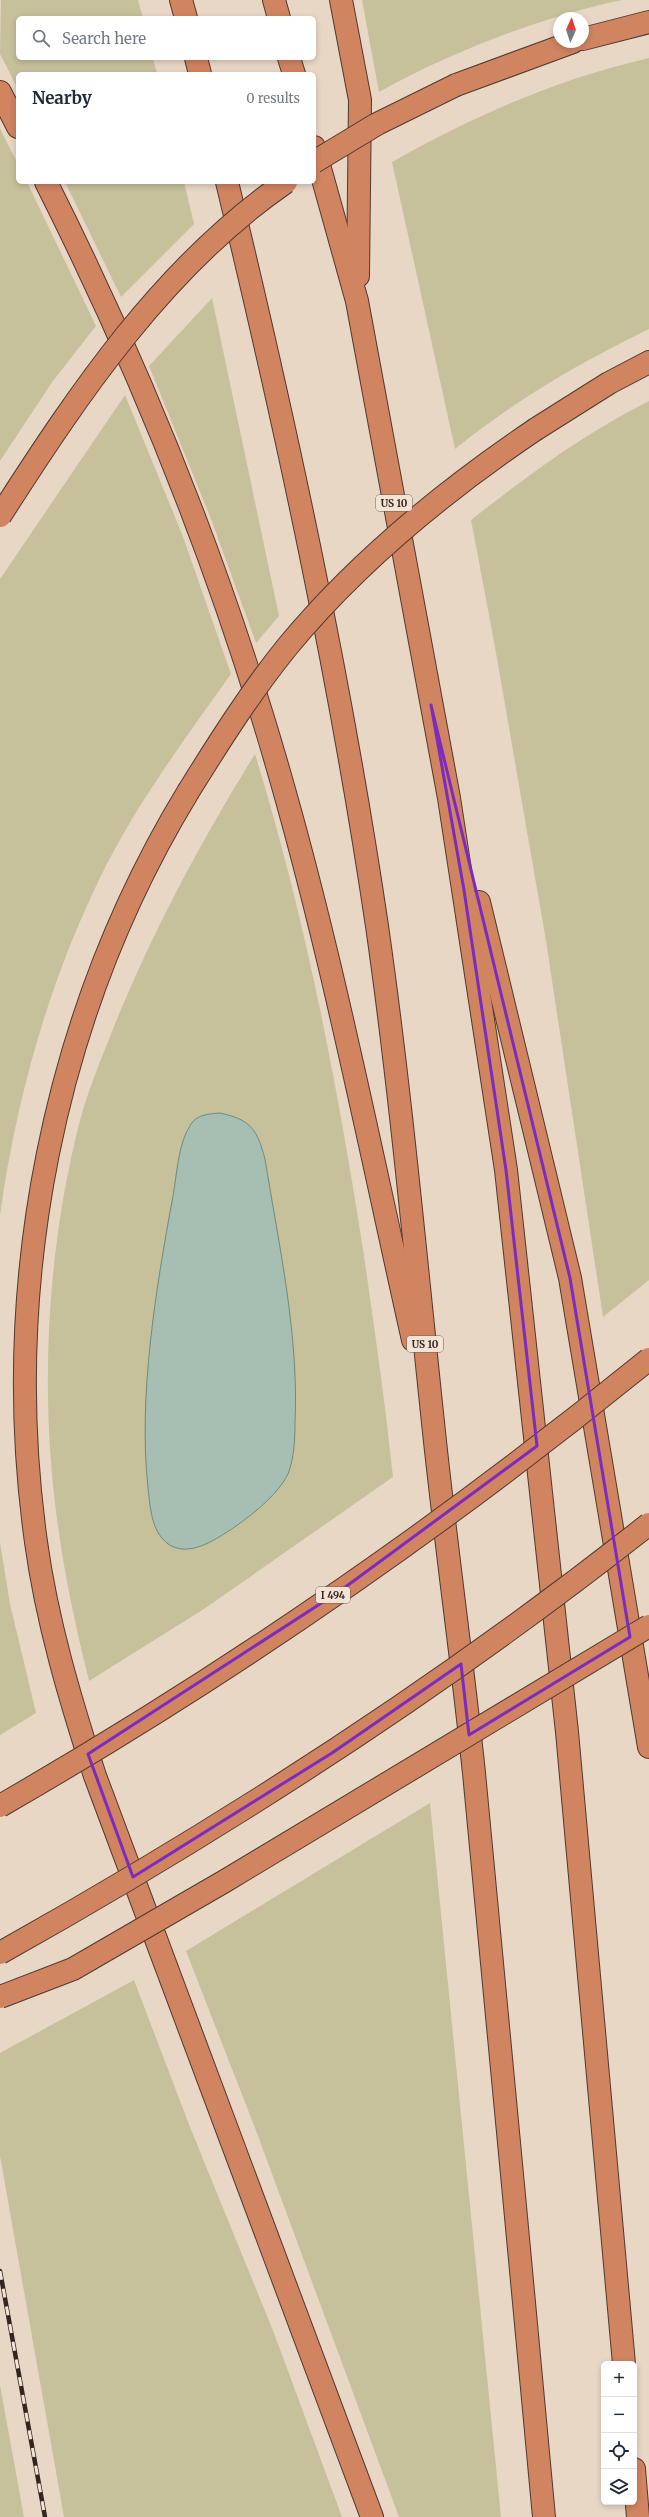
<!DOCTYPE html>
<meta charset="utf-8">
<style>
:root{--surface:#fff;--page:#f2f2f3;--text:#1f2937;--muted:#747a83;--line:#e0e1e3}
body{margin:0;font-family:Merriweather,serif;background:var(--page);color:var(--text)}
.controls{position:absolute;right:12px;bottom:12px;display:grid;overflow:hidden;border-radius:6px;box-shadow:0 2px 6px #0003}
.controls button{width:36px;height:36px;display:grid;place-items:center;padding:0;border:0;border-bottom:1px solid var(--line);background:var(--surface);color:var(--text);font:20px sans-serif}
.compass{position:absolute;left:553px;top:12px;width:36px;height:36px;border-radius:50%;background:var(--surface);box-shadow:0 2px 6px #0003;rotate:3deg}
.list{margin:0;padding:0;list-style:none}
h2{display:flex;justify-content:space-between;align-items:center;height:52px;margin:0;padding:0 16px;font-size:17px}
h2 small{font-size:13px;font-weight:400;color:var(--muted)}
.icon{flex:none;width:22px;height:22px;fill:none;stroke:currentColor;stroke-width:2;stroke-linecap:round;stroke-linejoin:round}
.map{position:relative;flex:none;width:649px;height:2517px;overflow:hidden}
.search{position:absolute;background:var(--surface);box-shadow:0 2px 6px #0003;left:16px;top:16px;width:300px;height:44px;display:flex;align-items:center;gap:10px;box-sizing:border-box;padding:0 14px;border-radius:6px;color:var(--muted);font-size:15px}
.panel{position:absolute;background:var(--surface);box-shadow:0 2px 6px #0003;left:16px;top:72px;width:300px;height:112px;border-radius:6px}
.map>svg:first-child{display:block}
.green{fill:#c6c19b}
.water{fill:#a7beb2;stroke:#6f8b7d}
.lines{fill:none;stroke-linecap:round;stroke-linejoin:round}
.highway-casing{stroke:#513931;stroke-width:24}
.highway{stroke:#d08460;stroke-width:22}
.rail-casing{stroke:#352520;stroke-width:4.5}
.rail{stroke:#f2e3d5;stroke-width:3;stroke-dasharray:9;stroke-linecap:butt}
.highway-bridge-casing{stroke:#513931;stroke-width:24;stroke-linecap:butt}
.highway-bridge{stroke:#d08460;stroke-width:22}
.marked{fill:none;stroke:#7b2cbf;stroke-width:3;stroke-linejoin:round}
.labels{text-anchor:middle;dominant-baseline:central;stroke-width:3;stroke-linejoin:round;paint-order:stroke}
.shield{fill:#f2e3d5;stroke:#6e5e56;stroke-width:1}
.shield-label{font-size:10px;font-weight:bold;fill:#352520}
</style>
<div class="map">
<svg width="649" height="2517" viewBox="0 0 649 2517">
<rect width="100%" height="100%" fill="#e9d7c6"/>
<g class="green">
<polygon points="1,0 138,0 143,18 18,18 18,58 153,58 157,74 18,74 18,89 0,54"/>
<path d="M 362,0 L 622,0 C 541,17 451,52 379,92 Z"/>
<path d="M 649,58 L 649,329 C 581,362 514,401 455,449 L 392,162 C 473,116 558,79 649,58 Z"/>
<polygon points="0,129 18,164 18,182 27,182 96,326 53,381 0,461"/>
<polygon points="65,182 184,182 194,224 121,297"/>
<polygon points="212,298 279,616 256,643 211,519 149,366"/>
<path d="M 125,395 L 182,534 L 231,674 C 184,740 134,807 99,880 C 48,985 16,1100 0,1215 L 0,579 Z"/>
<path d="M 649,401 L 649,1280 L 603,1317 L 546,941 L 495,647 L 471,520 C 527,476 585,433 649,401 Z"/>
<path d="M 255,754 C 305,916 337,1082 363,1249 C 374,1325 385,1401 393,1477 L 204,1609 L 89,1681 C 77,1632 66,1583 59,1533 C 39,1399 46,1255 79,1124 C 89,1086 105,1050 119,1014 C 157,923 203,838 255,754 Z"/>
<polygon points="0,1542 10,1604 36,1713 0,1735"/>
<polygon points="430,1803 501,2517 399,2517 255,2128 186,1951"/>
<polygon points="134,1980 190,2127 274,2333 342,2517 64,2517 0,2156 0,2053"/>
<polygon points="0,2385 24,2517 0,2517"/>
</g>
<path class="water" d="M 220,1113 C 252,1120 257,1130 265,1159 C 279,1246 299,1335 295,1423 C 295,1439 294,1459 288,1474 C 276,1499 236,1528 212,1541 C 195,1550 175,1555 161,1537 C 151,1524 150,1505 148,1488 C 138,1396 156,1288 173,1196 C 177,1174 178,1143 191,1124 C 198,1114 209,1114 220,1113 Z"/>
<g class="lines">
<defs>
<g id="highway">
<polyline points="181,0 186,18"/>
<polyline points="274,0 279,18"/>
<polyline points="341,0 360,100 358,276"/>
<polyline points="583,39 649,22"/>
<polyline points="196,58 200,74"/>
<polyline points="289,58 294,74"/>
<polyline points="456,85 573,42"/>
<polyline points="0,92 18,127"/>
<polyline points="314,147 357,301 449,798 506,1170 567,1732 624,2364"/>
<path d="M 46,182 C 132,353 206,532 262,715 C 325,919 366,1131 413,1340"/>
<path d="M 227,182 C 286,427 340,676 377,926 C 401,1094 416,1263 434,1432 C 446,1546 462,1659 474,1773 C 499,2021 520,2269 544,2517"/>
<polyline points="536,429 609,383 649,362"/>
<path d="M 188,792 C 53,1014 0,1285 36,1542 C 47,1622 70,1699 95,1776 L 372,2517"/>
<polyline points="479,902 570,1278 649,1747"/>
<polyline points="634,2469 638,2517"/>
</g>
</defs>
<use href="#highway" class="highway-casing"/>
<use href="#highway" class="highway"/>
<defs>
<polyline id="rail" points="0,2271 45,2517"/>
</defs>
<use href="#rail" class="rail-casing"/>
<use href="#rail" class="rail"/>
<defs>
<g id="highway-bridge">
<polyline points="314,162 377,124 456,85"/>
<path d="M 0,516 C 78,394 164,266 286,182"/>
<path d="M 188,792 C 219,742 250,693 287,647 C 358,561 444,491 536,429"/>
<path d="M 0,1806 C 228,1675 445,1525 649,1359"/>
<path d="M 0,1953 C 227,1826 445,1685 649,1524"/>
<polyline points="0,1997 73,1969 225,1881 649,1626"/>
</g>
</defs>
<use href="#highway-bridge" class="highway-bridge-casing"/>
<use href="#highway-bridge" class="highway-bridge"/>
</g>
<path class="marked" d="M 431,705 L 570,1278 L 630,1637 L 469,1735 L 461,1664 L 332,1753 L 133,1877 L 88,1754 L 340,1591 L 537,1446 L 506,1170 L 464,890 Z"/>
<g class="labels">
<g class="shield">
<rect x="376" y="495" width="36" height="16" rx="3"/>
<rect x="407" y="1336" width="36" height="16" rx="3"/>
<rect x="316" y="1587" width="34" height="16" rx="3"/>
</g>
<g class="shield-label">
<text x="394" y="503">US 10</text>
<text x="425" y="1344">US 10</text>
<text x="333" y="1595">I 494</text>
</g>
</g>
</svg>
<div class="controls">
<button>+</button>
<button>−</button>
<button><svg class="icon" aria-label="locate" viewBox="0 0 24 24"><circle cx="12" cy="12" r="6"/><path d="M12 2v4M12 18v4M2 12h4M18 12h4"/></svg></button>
<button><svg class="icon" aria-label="layers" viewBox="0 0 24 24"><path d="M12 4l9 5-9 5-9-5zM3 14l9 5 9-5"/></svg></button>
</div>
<svg class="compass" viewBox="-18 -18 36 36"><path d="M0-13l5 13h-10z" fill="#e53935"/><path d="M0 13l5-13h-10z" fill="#747a83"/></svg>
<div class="search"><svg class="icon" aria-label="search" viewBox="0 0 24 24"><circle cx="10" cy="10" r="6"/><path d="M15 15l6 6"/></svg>Search here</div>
<section class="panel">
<h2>Nearby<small>0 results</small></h2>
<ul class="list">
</ul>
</section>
</div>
